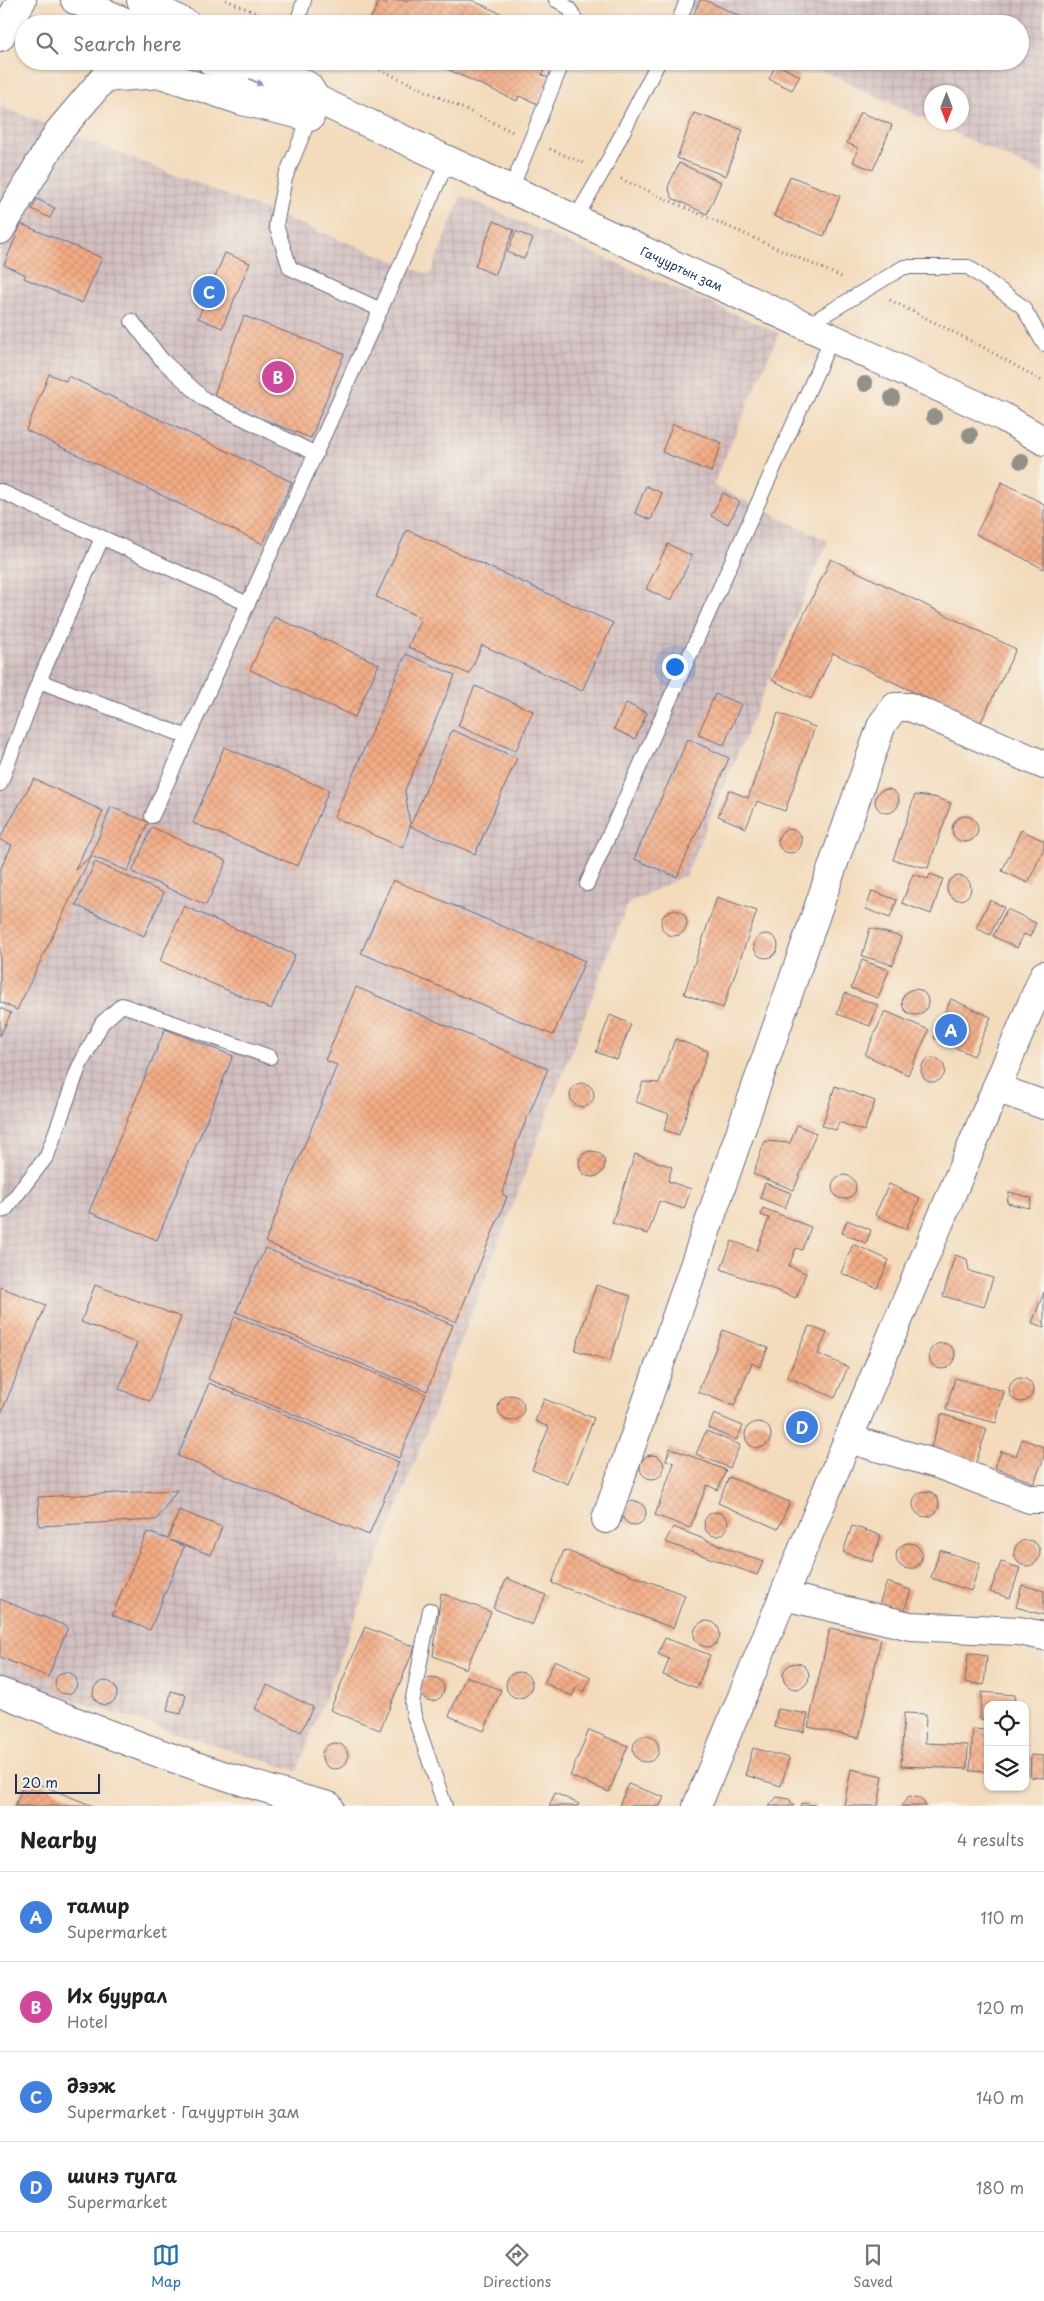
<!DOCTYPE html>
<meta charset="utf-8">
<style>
:root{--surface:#fff;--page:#f6f6f6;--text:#222;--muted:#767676;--line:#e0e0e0;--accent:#1f6fb2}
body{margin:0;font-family:"Playpen Sans",sans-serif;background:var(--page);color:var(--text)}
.controls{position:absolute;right:15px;bottom:15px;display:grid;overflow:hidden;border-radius:10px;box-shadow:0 1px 4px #0004}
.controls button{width:45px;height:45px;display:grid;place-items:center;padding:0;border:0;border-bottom:1px solid var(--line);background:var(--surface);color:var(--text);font:25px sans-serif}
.compass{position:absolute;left:924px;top:85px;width:45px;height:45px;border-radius:50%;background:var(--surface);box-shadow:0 1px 4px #0004;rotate:180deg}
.scale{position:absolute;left:15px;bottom:12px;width:85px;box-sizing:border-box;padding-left:5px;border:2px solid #1b2f5e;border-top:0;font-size:14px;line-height:18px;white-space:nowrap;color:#1b2f5e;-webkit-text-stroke:4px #f7f3e8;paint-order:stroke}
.you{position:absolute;left:674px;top:666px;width:18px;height:18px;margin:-12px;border:4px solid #fff;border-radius:50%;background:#1a73e8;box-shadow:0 0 0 8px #1a73e833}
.badge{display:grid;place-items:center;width:32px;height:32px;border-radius:50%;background:var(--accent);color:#fff;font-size:16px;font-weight:700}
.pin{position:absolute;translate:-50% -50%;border:2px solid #fff;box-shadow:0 1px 5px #0006}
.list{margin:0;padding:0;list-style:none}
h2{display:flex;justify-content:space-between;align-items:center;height:65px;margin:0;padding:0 20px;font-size:21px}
h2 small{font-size:16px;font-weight:400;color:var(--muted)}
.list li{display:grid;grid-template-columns:32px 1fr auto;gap:15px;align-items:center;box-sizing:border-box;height:90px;padding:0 20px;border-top:1px solid var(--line)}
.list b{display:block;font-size:19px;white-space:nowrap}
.list p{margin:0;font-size:16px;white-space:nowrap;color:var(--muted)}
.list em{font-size:16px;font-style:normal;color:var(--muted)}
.icon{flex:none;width:28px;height:28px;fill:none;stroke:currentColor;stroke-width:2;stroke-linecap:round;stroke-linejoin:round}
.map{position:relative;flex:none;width:1044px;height:1806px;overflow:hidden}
.search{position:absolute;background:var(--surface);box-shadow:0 1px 4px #0004;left:15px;right:15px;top:15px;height:55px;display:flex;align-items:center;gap:12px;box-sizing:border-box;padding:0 18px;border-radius:28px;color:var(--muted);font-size:19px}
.sheet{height:425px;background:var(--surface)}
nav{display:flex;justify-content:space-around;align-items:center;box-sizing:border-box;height:70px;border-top:1px solid var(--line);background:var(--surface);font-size:14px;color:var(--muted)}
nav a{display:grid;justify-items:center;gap:2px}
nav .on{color:var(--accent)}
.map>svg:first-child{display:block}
.industrial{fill:url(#industrial-grid)}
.building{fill:url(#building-cross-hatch)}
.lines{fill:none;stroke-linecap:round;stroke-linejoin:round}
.lane-casing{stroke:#676b7f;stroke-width:16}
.street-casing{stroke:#676b7f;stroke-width:30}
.secondary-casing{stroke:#676b7f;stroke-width:30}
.highway-casing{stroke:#676b7f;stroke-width:30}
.path{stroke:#676b7f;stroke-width:3;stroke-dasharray:1 4;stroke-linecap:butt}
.lane{stroke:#fff;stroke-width:14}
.street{stroke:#fff;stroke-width:28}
.secondary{stroke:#fff;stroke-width:28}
.highway{stroke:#fff;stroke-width:28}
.tree{fill:#929189}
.oneway{fill:#8d97ae}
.labels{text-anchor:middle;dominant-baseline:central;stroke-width:4;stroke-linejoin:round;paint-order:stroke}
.street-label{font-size:12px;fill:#1b2f5e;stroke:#f7f3e8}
</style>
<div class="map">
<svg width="1044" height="1806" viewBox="0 0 1044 1806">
<defs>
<pattern id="industrial-grid" width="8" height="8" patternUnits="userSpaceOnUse" patternTransform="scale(1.25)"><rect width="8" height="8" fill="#d2bfc0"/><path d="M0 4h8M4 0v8" fill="none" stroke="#b4a4a7"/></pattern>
<pattern id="building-cross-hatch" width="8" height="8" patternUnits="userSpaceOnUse" patternTransform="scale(1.25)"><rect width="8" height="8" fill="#f3ac84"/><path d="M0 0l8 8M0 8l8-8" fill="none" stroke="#d09474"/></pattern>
</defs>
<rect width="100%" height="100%" fill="#f7f3e8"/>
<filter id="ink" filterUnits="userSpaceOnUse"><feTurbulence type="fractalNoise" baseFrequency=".02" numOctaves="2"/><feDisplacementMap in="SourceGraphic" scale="10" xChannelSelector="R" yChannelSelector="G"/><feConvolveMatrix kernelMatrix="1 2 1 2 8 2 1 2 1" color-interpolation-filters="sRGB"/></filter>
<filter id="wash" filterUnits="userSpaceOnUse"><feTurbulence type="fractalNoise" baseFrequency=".0096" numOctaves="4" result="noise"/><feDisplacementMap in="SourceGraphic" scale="20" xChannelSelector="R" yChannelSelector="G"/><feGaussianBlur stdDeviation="1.12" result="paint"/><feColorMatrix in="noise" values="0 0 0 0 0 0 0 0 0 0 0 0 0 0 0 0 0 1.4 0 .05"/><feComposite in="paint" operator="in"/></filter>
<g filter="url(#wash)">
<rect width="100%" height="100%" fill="#f3dbbc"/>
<g class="industrial">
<polygon points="671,0 1044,0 1044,174 933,123 962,122 962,92 932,92 931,122 802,61 1020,61 1020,24 722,24"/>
<polygon points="0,106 430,275 461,196 779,333 713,485 828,541 686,875 628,903 297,1771 0,1677"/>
</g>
<g id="blocks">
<g class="building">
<polygon points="388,0 471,0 524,24 368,24 379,1 386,4"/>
<polygon points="700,0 705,0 757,24 689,24"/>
<polygon points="429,61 548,61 542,75 549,78 538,104 519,96 517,101"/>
<polygon points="776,64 800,76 792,90 769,79"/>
<polygon points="860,112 892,125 873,170 853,162 858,148 847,143"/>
<polygon points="694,113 743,130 726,176 677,158"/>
<polygon points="679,163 721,182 707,214 672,198 668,187"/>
<polygon points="790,176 840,196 824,236 774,216"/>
<polygon points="37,199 55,208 50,218 32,209"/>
<polygon points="494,221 514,230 495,275 475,266"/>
<polygon points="21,224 102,258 82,303 24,278 26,275 4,265"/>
<polygon points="516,231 533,239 524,259 507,252"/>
<polygon points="225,253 250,263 222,328 198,318"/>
<polygon points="244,316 344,354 311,438 212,400"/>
<polygon points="49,374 66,381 68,376 292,482 263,544 26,430"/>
<polygon points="673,424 722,443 711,472 662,452"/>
<polygon points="1002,482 1044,504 1044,569 976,534"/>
<polygon points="646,486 662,493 651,520 635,513"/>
<polygon points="723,493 740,502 728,524 711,516"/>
<polygon points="407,530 613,623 582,691 482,645 469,674 408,647 421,618 376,597"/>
<polygon points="668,544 692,556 671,601 646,589"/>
<polygon points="831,559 1016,649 980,724 833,653 811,699 772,680"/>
<polygon points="274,617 379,664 355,717 250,670"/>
<polygon points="406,654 455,675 405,790 410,826 452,730 517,758 475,854 410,826 403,848 334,817"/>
<polygon points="475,686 533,711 516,751 458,726"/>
<polygon points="715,694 741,704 724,745 698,735"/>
<polygon points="626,703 647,713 635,739 614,729"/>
<polygon points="778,713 815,727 785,811 757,801 746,828 718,816 729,790 748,798"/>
<polygon points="688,739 729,758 677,877 634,859"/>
<polygon points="224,747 329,790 298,866 193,823"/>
<polygon points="34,779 103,811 75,870 91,856 17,1010 0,1002 0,870 12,845 0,840 0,838"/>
<circle cx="887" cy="801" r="12"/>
<polygon points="915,795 934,797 951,803 928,868 893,860"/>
<polygon points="111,807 148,822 128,871 91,856"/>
<circle cx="965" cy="829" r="13"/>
<polygon points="152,827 227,861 206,905 132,872"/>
<circle cx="790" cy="841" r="12"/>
<polygon points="1021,830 1044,841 1044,848 1028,883 1002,871"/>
<polygon points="95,862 164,893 144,936 76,905"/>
<polygon points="913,874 928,879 930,874 943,879 931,914 902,903"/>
<circle cx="959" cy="888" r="12"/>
<polygon points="393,880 585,961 553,1035 361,953"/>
<polygon points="872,891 897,900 890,918 866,909"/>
<polygon points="717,897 757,911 723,1008 684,994"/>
<polygon points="990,900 1004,907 990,935 976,928"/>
<polygon points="184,906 295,955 271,1009 160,961"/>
<polygon points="1007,909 1036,923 1030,937 1024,934 1017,948 993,936"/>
<circle cx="674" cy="923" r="13"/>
<polygon points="870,928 901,937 893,965 862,956"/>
<circle cx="766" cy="946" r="12"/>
<polygon points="862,960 889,970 878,998 851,988"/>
<polygon points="356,987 548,1069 517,1142 502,1194 507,1197 456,1322 265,1242 337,1065 325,1060"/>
<circle cx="915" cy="1002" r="13"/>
<polygon points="845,993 878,1005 870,1026 837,1014"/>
<polygon points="951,999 991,1017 974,1056 934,1038"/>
<polygon points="0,1008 11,1013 0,1036"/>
<polygon points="885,1011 929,1030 908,1075 865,1055"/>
<polygon points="610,1015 631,1024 617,1060 596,1052"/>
<polygon points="165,1029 233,1056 157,1240 89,1212"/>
<polygon points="675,1039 708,1051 679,1135 664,1130 669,1114 636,1102 643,1082 659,1083"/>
<circle cx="933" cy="1070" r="12"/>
<circle cx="582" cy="1095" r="12"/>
<polygon points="835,1086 875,1101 864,1131 839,1122 836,1130 822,1126"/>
<polygon points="797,1125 816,1133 794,1190 753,1174 765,1141 790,1143"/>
<circle cx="592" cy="1164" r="13"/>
<polygon points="635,1154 672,1167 668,1181 691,1189 684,1209 659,1201 648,1234 612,1223"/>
<circle cx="844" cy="1187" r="12"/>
<polygon points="765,1183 791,1193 785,1208 760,1198"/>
<polygon points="889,1184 920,1198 906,1229 875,1215"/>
<polygon points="1009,1192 1032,1198 1029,1208 1007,1203"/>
<polygon points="763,1208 811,1227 802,1250 796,1248 789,1266 806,1273 796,1298 721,1269 732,1241 757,1250 769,1218 761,1215"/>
<polygon points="847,1220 871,1230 866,1243 842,1233"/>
<polygon points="853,1244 889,1260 877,1288 841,1273"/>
<polygon points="265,1248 453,1325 427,1391 236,1312"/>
<polygon points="955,1255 967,1259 969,1271 993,1278 984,1307 943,1296"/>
<polygon points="95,1285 181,1317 150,1401 119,1389 137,1343 81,1322"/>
<polygon points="596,1285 631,1296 610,1361 575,1350"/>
<polygon points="0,1287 46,1305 0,1416"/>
<polygon points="1044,1292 1044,1327 1032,1323"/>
<polygon points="235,1316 426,1394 399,1458 208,1379"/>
<polygon points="809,1326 827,1333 818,1354 848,1367 835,1398 787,1377"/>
<polygon points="723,1330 768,1348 760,1367 752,1363 734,1406 698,1392"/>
<circle cx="942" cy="1356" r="13"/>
<circle cx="1021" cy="1390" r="12"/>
<polygon points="955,1378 1004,1391 996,1423 946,1410"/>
<polygon points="209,1383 399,1462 369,1535 178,1456"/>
<circle cx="511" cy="1408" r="13"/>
<polygon points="544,1399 594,1418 568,1484 532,1470 549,1427 535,1421"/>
<polygon points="714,1414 743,1426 736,1440 708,1428"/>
<polygon points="942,1414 987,1429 975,1465 930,1450"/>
<circle cx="758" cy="1435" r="13"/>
<polygon points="706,1431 740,1445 730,1468 696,1454"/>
<polygon points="1022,1439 1044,1447 1044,1457 1034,1483 995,1468 1001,1451 1016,1456"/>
<polygon points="670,1448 726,1470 718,1490 707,1485 690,1528 655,1515 674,1463 666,1460"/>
<circle cx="652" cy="1467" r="12"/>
<polygon points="729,1477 790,1502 778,1529 718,1503"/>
<polygon points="177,1490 156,1520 39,1526 38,1497"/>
<circle cx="926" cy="1504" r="13"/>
<circle cx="634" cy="1513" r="12"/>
<polygon points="179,1510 222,1527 211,1555 170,1540 184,1547 150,1630 112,1615 147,1532 168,1539"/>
<circle cx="716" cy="1524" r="12"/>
<polygon points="852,1526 881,1535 872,1562 843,1552"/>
<polygon points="673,1527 763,1562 757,1575 665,1542"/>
<circle cx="1027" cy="1553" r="13"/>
<circle cx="909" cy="1556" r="13"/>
<polygon points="564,1550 685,1595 673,1628 552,1583"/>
<polygon points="940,1550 980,1563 971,1591 931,1578"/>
<polygon points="1001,1562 1020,1568 1010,1598 990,1592"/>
<polygon points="507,1578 546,1595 532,1625 493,1608"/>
<polygon points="887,1582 911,1590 903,1615 878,1607"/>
<polygon points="1022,1585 1044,1591 1044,1615 1016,1607"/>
<polygon points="441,1593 491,1612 466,1669 433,1656"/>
<polygon points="0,1599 68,1627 48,1677 0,1657"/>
<circle cx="707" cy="1634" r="13"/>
<polygon points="365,1627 415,1647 380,1730 330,1710"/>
<polygon points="830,1628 881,1639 859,1738 808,1727"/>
<polygon points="665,1638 710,1655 697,1688 663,1675 669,1659 658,1654"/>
<polygon points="968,1653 987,1656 984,1685 965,1682"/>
<polygon points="555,1660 591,1677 584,1692 576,1688 572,1696 544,1683"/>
<circle cx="796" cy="1676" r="13"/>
<circle cx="66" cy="1683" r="11"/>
<circle cx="519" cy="1685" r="13"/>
<polygon points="466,1676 501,1690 484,1731 449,1716"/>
<circle cx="432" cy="1689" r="12"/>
<circle cx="105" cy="1693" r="12"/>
<polygon points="267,1685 313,1707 301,1732 255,1709"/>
<polygon points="171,1691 186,1695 181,1714 167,1711"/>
<polygon points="982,1692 1015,1695 1014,1705 988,1705 988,1720 980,1719"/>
<polygon points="778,1709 808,1714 804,1732 774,1727"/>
<polygon points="904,1713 926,1714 925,1743 968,1745 967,1769 901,1766"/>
<polygon points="973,1729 988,1730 988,1772 970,1771"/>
<polygon points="589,1730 628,1746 609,1792 570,1776"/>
<circle cx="646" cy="1749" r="13"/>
<circle cx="335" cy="1756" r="13"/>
<polygon points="753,1748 789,1758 781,1786 745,1775"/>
<polygon points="1031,1755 1044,1756 1044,1778 1030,1777"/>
<polygon points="851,1769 883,1776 878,1806 844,1806"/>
<polygon points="26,1779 93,1806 15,1806"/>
<polygon points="628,1784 664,1797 660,1806 619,1806"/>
<polygon points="555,1793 579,1804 578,1806 549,1806"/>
<polygon points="909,1796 921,1798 926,1806 901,1806"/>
<polygon points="777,1797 789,1799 794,1806 769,1806"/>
<polygon points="801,1803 817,1805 817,1806 800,1806"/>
</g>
</g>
</g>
<g filter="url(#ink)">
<use href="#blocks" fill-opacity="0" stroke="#676b7f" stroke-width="1"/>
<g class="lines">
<defs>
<g id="lane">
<path d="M 556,0 C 567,5 573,11 576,24"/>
<polyline points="297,24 304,0"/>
<polyline points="678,24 687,0"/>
<polyline points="311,114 285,178 276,225 290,268 381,310"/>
<polyline points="511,189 563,61"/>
<polyline points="575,219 603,171 659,61"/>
<polyline points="132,321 162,360 204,399 316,454"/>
<polyline points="806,326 904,267 968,267 1023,307 1044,344"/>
<polyline points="0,491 248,604"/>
<polyline points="39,681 188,737"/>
<polyline points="0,784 39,681 102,538"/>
<polyline points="152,816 448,160"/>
<polyline points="587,884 832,338"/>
<polyline points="0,1211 5,1210 47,1156 79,1067 102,1023 122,1005 270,1057"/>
<polyline points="430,1610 412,1703 414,1716 445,1806"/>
</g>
<g id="street">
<polyline points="0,37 22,0"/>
<polyline points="0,230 59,131 104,78 161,74 242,101 310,117"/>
<polyline points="996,1088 1044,1105"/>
<polyline points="848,1439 937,1464 1030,1499 1044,1499"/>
<polyline points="606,1519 882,724 895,707 910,707 1044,765"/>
<polyline points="784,1596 910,1626 1019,1631 1044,1636"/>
<path d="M 0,1692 C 108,1734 216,1778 329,1806"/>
</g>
<polyline id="secondary" points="697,1806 848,1439 1044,975"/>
<g id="highway">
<polyline points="75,0 130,24"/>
<polyline points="141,0 187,24"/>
<path id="s1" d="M 211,61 L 289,97 L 318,100 L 1003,417 L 1044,441"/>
<polyline points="260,61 308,86 315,97"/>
</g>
</defs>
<use href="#lane" class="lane-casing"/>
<use href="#street" class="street-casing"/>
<use href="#secondary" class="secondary-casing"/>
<use href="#highway" class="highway-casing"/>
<g class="path">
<polyline points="226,0 277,22"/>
<polyline points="362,61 513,132"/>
<polyline points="550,149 583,163"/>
<polyline points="621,179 844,278"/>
<polyline points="890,300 981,346 1044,382"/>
</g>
<use href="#lane" class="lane"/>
<use href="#street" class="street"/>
<use href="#secondary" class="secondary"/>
<use href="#highway" class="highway"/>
</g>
<g class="tree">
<circle cx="865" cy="384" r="8"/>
<circle cx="892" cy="398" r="8"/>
<circle cx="934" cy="417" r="8"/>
<circle cx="970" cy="435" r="8"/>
<circle cx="1021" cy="461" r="8"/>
</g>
<defs><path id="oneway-solid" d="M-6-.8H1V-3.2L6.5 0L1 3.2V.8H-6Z" transform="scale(1.25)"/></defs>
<use class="oneway" href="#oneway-solid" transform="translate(256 82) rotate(25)"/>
</g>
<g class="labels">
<g class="street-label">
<text stroke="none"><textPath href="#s1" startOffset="516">Гачууртын зам</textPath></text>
</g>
</g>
</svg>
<div class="controls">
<button><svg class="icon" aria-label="locate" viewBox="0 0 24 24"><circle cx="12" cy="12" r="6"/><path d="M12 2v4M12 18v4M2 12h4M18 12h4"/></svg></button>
<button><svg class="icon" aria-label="layers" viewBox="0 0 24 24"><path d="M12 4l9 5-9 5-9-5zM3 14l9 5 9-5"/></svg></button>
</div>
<svg class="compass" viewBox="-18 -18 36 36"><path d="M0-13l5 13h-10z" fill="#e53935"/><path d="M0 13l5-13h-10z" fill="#767676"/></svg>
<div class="scale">20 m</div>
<div class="you"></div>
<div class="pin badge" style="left:951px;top:1030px;background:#3f7fe0">A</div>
<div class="pin badge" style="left:278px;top:377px;background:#d1479c">B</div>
<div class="pin badge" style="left:209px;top:292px;background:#3f7fe0">C</div>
<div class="pin badge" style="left:802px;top:1427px;background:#3f7fe0">D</div>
<div class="search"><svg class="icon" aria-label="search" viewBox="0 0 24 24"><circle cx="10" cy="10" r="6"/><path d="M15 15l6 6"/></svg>Search here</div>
</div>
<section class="sheet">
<h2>Nearby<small>4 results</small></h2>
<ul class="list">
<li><span class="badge" style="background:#3f7fe0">A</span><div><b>тамир</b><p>Supermarket</p></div><em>110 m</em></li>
<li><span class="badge" style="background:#d1479c">B</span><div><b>Их буурал</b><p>Hotel</p></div><em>120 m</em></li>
<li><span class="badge" style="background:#3f7fe0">C</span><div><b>дээж</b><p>Supermarket · Гачууртын зам</p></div><em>140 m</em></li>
<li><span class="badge" style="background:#3f7fe0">D</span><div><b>шинэ тулга</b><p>Supermarket</p></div><em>180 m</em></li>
</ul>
</section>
<nav>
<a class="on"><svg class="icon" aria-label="map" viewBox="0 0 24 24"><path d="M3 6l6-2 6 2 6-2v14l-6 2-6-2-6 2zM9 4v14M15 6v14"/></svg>Map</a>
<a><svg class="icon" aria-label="directions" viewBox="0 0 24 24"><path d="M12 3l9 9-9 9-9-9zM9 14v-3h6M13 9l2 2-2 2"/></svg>Directions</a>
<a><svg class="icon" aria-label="saved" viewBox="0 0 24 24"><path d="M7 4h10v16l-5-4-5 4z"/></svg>Saved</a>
</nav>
